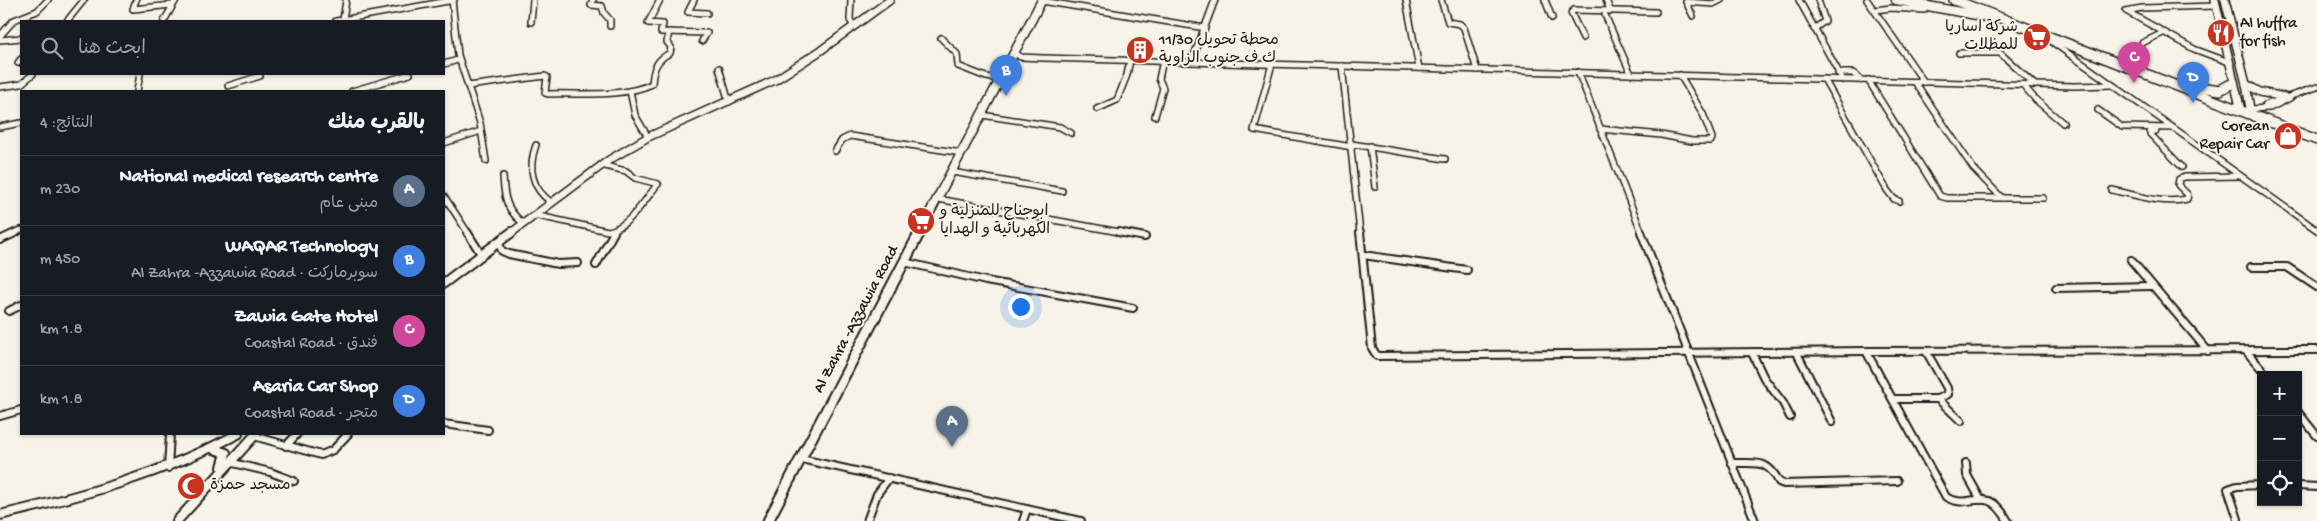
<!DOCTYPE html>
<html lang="ar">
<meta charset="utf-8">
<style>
:root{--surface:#171b24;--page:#242831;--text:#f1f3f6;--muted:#9ea1a6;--line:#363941;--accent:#c8321e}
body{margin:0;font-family:"Gochi Hand","Playpen Sans Arabic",sans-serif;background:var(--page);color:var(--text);direction:rtl}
.controls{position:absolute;right:15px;bottom:15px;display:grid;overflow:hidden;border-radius:0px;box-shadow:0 1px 4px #0004}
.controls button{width:45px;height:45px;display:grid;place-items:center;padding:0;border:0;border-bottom:1px solid var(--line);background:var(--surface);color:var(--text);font:25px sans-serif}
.you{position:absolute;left:1020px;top:306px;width:18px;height:18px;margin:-12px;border:4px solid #fff;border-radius:50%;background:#1a73e8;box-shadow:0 0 0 8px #1a73e833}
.badge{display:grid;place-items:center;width:32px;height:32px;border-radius:50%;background:var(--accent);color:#fff;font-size:16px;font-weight:700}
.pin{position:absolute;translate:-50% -41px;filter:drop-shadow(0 1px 2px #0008)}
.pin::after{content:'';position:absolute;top:26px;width:18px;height:15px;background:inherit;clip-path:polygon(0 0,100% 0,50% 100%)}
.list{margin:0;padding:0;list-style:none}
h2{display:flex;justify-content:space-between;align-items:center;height:65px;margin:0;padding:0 20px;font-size:21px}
h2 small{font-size:16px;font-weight:400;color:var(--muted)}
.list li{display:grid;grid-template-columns:32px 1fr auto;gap:15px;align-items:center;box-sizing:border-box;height:70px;padding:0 20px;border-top:1px solid var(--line)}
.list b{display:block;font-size:19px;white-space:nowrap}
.list p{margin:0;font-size:16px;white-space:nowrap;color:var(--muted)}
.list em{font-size:16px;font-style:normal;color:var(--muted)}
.icon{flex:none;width:28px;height:28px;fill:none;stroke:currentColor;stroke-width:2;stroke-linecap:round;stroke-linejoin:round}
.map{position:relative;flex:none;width:2317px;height:521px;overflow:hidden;direction:ltr}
.search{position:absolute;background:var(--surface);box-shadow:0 1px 4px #0004;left:20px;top:20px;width:425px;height:55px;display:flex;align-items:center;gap:12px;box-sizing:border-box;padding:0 18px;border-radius:0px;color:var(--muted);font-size:19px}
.panel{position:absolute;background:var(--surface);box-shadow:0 1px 4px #0004;left:20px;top:90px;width:425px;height:345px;border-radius:0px;direction:rtl}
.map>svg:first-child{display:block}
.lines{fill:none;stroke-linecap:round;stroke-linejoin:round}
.street-far1-casing{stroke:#1c1c1c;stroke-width:8}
.street-casing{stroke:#1c1c1c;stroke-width:10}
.secondary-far1-casing{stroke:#1c1c1c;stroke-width:10}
.secondary-casing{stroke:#1c1c1c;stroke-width:12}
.primary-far1-casing{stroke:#1c1c1c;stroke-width:11}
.primary-casing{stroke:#1c1c1c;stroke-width:13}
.highway-casing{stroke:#1c1c1c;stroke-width:12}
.street-far1{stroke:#f7f3e8;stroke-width:5}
.street{stroke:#f7f3e8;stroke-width:6}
.secondary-far1{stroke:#f7f3e8;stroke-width:7}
.secondary{stroke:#f7f3e8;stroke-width:8}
.primary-far1{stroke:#f7f3e8;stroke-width:8}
.primary{stroke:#f7f3e8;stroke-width:9}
.highway{stroke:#f7f3e8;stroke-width:9}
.labels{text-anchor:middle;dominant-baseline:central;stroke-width:4;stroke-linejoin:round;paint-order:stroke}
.poi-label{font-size:16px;fill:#1c1c1c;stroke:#f7f3e8;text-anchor:start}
.street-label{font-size:16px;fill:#1c1c1c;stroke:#f7f3e8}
</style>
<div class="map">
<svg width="2317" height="521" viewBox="0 0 2317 521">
<rect width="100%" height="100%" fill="#f7f3e8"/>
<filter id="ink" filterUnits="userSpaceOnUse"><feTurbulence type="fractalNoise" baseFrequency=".02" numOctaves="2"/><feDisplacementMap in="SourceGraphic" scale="10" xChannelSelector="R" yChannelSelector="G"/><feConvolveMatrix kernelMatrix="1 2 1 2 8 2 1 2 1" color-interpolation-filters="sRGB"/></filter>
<g filter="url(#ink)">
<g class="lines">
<defs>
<g id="street-far1">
<polyline points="136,0 133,9 172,5"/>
<polyline points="452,0 458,55 480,123 486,161"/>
<polyline points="593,0 591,5 602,6 604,13 610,20 610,26"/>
<polyline points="660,0 648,23 663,24 661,32 707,33 702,41"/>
<polyline points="694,0 688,12 707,13"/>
<polyline points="851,0 850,20 854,26"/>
<polyline points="1406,0 1419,68"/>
<polyline points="1441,0 1448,22 1460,24 1464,28 1477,70"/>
<polyline points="1545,0 1552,18"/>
<polyline points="1606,0 1610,10"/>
<polyline points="1799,0 1843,80"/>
<polyline points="1867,0 1924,82"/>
<polyline points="1042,1 1205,28"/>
<polyline points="2217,6 2142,8 2126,11 2194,49 2229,62"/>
<polyline points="1875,10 1891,8 1924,10 1928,7"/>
<polyline points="1605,15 1631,74"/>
<polyline points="1693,16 1686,2 1713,4 1721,0"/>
<polyline points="343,20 346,0"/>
<polyline points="67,21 84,0"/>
<polyline points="164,21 176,0"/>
<polyline points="336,21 454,0"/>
<polyline points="531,22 533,0"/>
<polyline points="1814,29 1825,21 1818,0"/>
<polyline points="0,36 14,20 37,11 48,0"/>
<polyline points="941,38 957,54 958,66 986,77 1001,79"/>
<polyline points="1583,38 1571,13 1574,10 1656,12"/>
<polyline points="2048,39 2317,230"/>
<polyline points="0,40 21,38"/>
<polyline points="2142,43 2163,33"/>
<polyline points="1015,52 1020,57 1043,58 2074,86 2112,85"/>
<polyline points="1959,53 2000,53 2035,85"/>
<polyline points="1192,61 1215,0"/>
<polyline points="18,63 21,59"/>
<polyline points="444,64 458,60"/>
<polyline points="1272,64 1254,130 1352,147"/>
<polyline points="1342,66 1360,233"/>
<polyline points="719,68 729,102"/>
<polyline points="1578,72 1642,233"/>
<polyline points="1838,73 1853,73 1861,80"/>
<polyline points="1824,79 1887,190 1894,199 1899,201"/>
<polyline points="1868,80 1940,196 1947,198 2003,198"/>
<polyline points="1915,82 1973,168 2000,196 2003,198 2043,198"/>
<polyline points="2023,85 2036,100 2063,123"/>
<polyline points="228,86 260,76"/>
<path d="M 468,86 L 545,76 L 547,77 L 545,93 L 548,94 C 581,93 621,98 652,84 C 653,69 656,60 670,53 L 671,47 L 667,42 L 669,32"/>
<polyline points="0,87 21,84 33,74"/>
<polyline points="137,91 140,74"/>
<polyline points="352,91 410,74"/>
<polyline points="630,91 635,115 648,137"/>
<polyline points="2263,108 2265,105 2317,87"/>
<polyline points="1097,109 1117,100 1127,75 1130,60"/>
<polyline points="2250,109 2270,108 2290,98"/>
<polyline points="2098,110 2122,127 2173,128"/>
<polyline points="982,115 1060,127 1071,133"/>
<polyline points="1155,116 1163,88 1159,79 1163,60"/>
<polyline points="0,127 21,123"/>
<polyline points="1600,129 1661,135 1692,141 1711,141 1712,138 1703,114 1680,75"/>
<polyline points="2156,131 2150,132 2150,134 2182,167"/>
<polyline points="444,143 481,131"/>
<polyline points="1352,144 1445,159"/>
<path d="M 536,145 C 528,167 531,188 551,202"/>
<polyline points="1370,146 1375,187"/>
<polyline points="835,151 842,140 850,136 962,153"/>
<polyline points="952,172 1062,191"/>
<path d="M 503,176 C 504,197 506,210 523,223"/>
<path d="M 2112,190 C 2137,195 2161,205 2187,199 L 2188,195 L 2178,185 L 2179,179 L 2185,177 L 2240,176"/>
<polyline points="444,196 468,233"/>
<polyline points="938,199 1125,233"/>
<path d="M 534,215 L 608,231 C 629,228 645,199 658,184 L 635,178 L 626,171 L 601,165"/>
<polyline points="14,233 21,230"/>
<polyline points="613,233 615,230"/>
</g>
<g id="street">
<polyline points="467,232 481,254"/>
<polyline points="1118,232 1145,237"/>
<polyline points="1360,232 1372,348 1377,356 1866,351 2317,350"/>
<polyline points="1641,232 1755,521"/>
<polyline points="0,240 17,232"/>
<polyline points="498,241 502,251 509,254 558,264 578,263"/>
<polyline points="1363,255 1467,270"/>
<polyline points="2131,260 2208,351"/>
<polyline points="904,262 986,281 1133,308"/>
<polyline points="596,265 614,232"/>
<polyline points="2251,267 2287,267 2317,287"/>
<polyline points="2056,288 2152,286"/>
<polyline points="9,311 21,305"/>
<path d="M 1866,351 L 1946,497 C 1971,512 1985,481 2008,521"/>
<polyline points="2246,351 2267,375"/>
<polyline points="1752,353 1764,378 1783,403 1790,417"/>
<polyline points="1797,353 1832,422"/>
<polyline points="1893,399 1938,399 1948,394 1947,388 1926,351"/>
<polyline points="1938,399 1961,421"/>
<polyline points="2298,412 2317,436"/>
<polyline points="0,416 21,410"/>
<polyline points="444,424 488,430"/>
<polyline points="254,436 321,455 333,450 348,434"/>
<polyline points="286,446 297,434"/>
<polyline points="801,459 1081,521"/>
<polyline points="229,462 270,472 294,481"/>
<path d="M 1732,463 C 1756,464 1767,458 1779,482 L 1784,484 L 1897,481"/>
<polyline points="1966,463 1967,475 1981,500"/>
<polyline points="168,468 170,434"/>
<polyline points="2298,486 2317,487"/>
<polyline points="2238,519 2228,489 2237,486 2261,485"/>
<polyline points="867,521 877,494 889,478"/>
<polyline points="1023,521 1027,509"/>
</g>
<g id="secondary-far1">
<polyline points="2215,0 2241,111"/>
<polyline points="2225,0 2246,84 2251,115"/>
<polyline points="2246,84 2260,92 2284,97"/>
<polyline points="511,233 609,160 648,137 775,80 820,51 890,0"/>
</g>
<g id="secondary">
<polyline points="444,283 512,232"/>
<polyline points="211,448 226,453 222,467"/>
<path d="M 0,515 C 83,496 162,474 238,434"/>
<polyline points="177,521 256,434"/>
</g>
<g id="primary-far1">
<polyline points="1896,0 1992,18"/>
<polyline points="919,233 1042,0"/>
</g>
<polyline id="primary" points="768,521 920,232"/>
<g id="highway">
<polyline points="1954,0 2317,140"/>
<polyline points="2193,86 2220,90 2233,83"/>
</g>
</defs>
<use href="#street-far1" class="street-far1-casing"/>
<use href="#street" class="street-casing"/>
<use href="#secondary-far1" class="secondary-far1-casing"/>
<use href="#secondary" class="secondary-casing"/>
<use href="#primary-far1" class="primary-far1-casing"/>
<use href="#primary" class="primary-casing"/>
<use href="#highway" class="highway-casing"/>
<use href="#street-far1" class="street-far1"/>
<use href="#street" class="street"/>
<use href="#secondary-far1" class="secondary-far1"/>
<use href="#secondary" class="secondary"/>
<use href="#primary-far1" class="primary-far1"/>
<use href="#primary" class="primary"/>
<use href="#highway" class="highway"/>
</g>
</g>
<defs>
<symbol id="restaurant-disc" viewBox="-11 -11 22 22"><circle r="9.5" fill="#c8321e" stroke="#f7f3e8"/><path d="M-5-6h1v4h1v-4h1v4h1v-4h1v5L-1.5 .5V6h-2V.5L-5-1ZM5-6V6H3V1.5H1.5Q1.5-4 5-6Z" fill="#fff"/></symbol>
<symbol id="supermarket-disc" viewBox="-11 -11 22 22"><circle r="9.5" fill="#c8321e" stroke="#f7f3e8"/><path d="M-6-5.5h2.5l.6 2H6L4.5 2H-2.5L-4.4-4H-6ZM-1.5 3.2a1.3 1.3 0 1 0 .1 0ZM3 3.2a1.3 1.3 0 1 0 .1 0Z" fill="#fff"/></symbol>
<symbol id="building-disc" viewBox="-11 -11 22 22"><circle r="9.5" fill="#c8321e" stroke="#f7f3e8"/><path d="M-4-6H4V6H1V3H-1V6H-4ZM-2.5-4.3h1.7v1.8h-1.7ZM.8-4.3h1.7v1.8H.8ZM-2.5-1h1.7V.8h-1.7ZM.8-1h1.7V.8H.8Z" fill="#fff"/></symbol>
<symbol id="shop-disc" viewBox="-11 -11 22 22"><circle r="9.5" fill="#c8321e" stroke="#f7f3e8"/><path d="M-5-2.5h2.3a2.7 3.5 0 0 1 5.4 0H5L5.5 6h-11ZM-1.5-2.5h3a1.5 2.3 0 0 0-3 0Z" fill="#fff"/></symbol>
<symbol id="mosque-disc" viewBox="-11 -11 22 22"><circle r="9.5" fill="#c8321e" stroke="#f7f3e8"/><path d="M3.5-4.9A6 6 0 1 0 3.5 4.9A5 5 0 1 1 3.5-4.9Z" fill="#fff"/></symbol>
</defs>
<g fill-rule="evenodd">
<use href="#restaurant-disc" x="2205" y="17" width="32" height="32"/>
<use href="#supermarket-disc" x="2021" y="21" width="32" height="32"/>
<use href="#building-disc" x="1124" y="34" width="32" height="32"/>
<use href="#shop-disc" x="2272" y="120" width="32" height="32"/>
<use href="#supermarket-disc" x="905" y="205" width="32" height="32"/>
<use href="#mosque-disc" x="175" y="470" width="32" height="32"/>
</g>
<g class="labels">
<g class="poi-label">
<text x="2240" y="24">Al huffra<tspan x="2240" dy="18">for fish</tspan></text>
<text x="2018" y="28" text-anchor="end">شركة اساريا<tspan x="2018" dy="18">للمظلات</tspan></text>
<text x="1159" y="41">محطة تحويل 11/30<tspan x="1159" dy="18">ك ف جنوب الزاوية</tspan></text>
<text x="2269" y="127" text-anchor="end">Corean<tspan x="2269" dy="18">Repair Car</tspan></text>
<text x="940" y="212">ابوجناح للمنزلية و<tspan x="940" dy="18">الكهربائية و الهدايا</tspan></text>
<text x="210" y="486">مسجد حمزة</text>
</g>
<g class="street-label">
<text transform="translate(857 320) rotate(-62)">Al Zahra -Azzawia Road</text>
</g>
</g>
</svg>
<div class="controls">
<button>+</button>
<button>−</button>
<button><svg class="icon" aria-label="locate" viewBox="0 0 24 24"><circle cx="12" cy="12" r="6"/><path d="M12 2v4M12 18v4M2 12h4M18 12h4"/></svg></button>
</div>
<div class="you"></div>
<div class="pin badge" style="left:952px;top:447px;background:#5c6f8a">A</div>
<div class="pin badge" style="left:1006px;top:96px;background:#3f7fe0">B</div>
<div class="pin badge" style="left:2134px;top:83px;background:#d1479c">C</div>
<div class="pin badge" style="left:2193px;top:103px;background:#3f7fe0">D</div>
<div class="search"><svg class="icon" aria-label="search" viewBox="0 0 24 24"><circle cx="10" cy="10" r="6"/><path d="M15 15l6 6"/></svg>ابحث هنا</div>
<section class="panel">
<h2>بالقرب منك<small>النتائج: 4</small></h2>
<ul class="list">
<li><span class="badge" style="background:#5c6f8a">A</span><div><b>National medical research centre</b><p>مبنى عام</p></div><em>230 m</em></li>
<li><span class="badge" style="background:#3f7fe0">B</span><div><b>WAQAR Technology</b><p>سوبرماركت · Al Zahra -Azzawia Road</p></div><em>450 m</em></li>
<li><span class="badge" style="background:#d1479c">C</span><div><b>Zawia Gate Hotel</b><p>فندق · Coastal Road</p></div><em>1.8 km</em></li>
<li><span class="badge" style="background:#3f7fe0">D</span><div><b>Asaria Car Shop</b><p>متجر · Coastal Road</p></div><em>1.8 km</em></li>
</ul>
</section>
</div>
